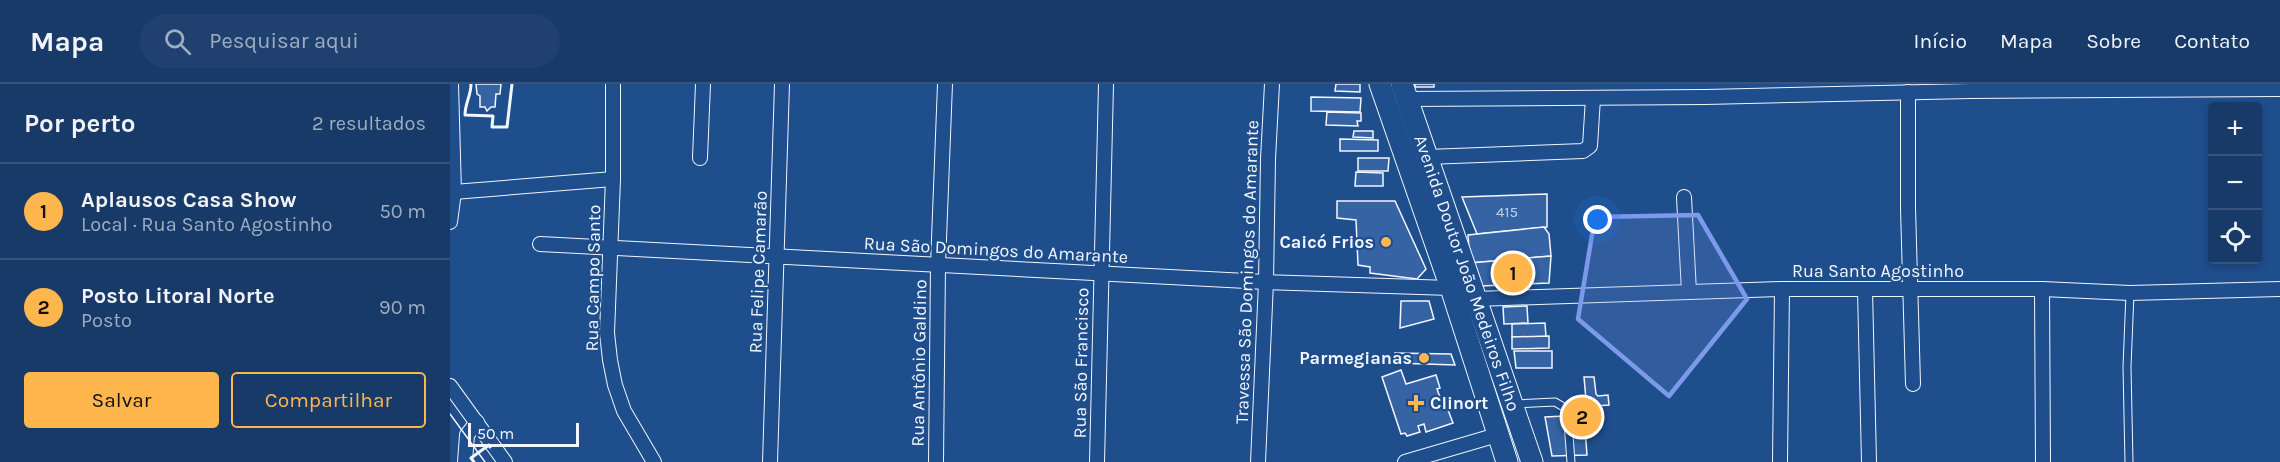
<!DOCTYPE html>
<html lang="pt">
<meta charset="utf-8">
<style>
:root{--surface:#173a69;--page:#20416f;--text:#f1f3f6;--muted:#9eadc0;--line:#36547d;--accent:#ffb74d}
body{margin:0;font-family:Karla,sans-serif;background:var(--page);color:var(--text)}
.controls{position:absolute;right:18px;top:18px;display:grid;overflow:hidden;border-radius:6px;box-shadow:0 3px 9px #0003}
.controls button{width:54px;height:54px;display:grid;place-items:center;padding:0;border:0;border-bottom:2px solid var(--line);background:var(--surface);color:var(--text);font:30px sans-serif}
.scale{position:absolute;left:18px;bottom:15px;width:111px;box-sizing:border-box;padding-left:6px;border:3px solid #f2f6ff;border-top:0;font-size:16px;line-height:21px;white-space:nowrap;color:#f2f6ff;-webkit-text-stroke:4px #1f4e8c;paint-order:stroke}
.you{position:absolute;left:1148px;top:136px;width:21px;height:21px;margin:-15px;border:4px solid #fff;border-radius:50%;background:#1a73e8;box-shadow:0 0 0 9px #1a73e833}
.badge{display:grid;place-items:center;width:39px;height:39px;border-radius:50%;background:var(--accent);color:#111;font-size:20px;font-weight:700}
.pin{position:absolute;translate:-50% -50%;border:3px solid #fff;box-shadow:0 2px 6px #0006}
.list{margin:0;padding:0;list-style:none}
h2{display:flex;justify-content:space-between;align-items:center;height:78px;margin:0;padding:0 24px;font-size:26px}
h2 small{font-size:20px;font-weight:400;color:var(--muted)}
.list li{display:grid;grid-template-columns:39px 1fr auto;gap:18px;align-items:center;box-sizing:border-box;height:96px;padding:0 24px;border-top:2px solid var(--line)}
.list b{display:block;font-size:22px;white-space:nowrap}
.list p{margin:0;font-size:20px;white-space:nowrap;color:var(--muted)}
.list em{font-size:20px;font-style:normal;color:var(--muted)}
.actions{display:flex;gap:12px;padding:18px 24px}
.actions a{flex:1;padding:14px 0;border:2px solid var(--accent);border-radius:6px;text-align:center;font-size:21px;color:var(--accent)}
.actions .main{background:var(--accent);color:#111}
.icon{flex:none;width:33px;height:33px;fill:none;stroke:currentColor;stroke-width:2;stroke-linecap:round;stroke-linejoin:round}
.map{position:relative;flex:none;width:1830px;height:378px;overflow:hidden}
header{display:flex;align-items:center;gap:36px;box-sizing:border-box;height:84px;padding:0 30px;background:var(--surface);border-bottom:2px solid var(--line)}
header strong{font-size:28px}
nav{display:flex;gap:33px;margin-inline-start:auto;font-size:21px}
.search{width:420px;height:54px;background:var(--page);display:flex;align-items:center;gap:15px;box-sizing:border-box;padding:0 21px;border-radius:33px;color:var(--muted);font-size:22px}
main{display:flex}
aside{flex:1;background:var(--surface)}
.map>svg:first-child{display:block}
.building{fill:#3563a3;stroke:#f2f6ff;stroke-width:1.5}
.lines{fill:none;stroke-linecap:round;stroke-linejoin:round}
.service-casing{stroke:#f2f6ff;stroke-width:9}
.minor-casing{stroke:#f2f6ff;stroke-width:16}
.primary-casing{stroke:#f2f6ff;stroke-width:23}
.service{stroke:#1f4e8c;stroke-width:7}
.minor{stroke:#1f4e8c;stroke-width:14}
.primary{stroke:#1f4e8c;stroke-width:21}
.tram{stroke:#f2f6ff;stroke-width:1.5}
.wall{stroke:#f2f6ff;stroke-width:3}
.marked{fill:#7d9aea;fill-opacity:0.2;stroke:#7d9aea;stroke-width:4.5;stroke-linejoin:round}
.poi-dot{fill:#ffb74d;stroke:#1f4e8c;stroke-width:2}
.labels{text-anchor:middle;dominant-baseline:central;stroke-width:4.5;stroke-linejoin:round;paint-order:stroke}
.number-label{font-size:15px;fill:#c3d1e8}
.poi-label{font-size:18px;font-weight:bold;fill:#f2f6ff;stroke:#1f4e8c;text-anchor:end}
.street-label{font-size:18px;fill:#f2f6ff;stroke:#1f4e8c}
</style>
<header>
<strong>Mapa</strong>
<div class="search"><svg class="icon" aria-label="search" viewBox="0 0 24 24"><circle cx="10" cy="10" r="6"/><path d="M15 15l6 6"/></svg>Pesquisar aqui</div>
<nav><a>Início</a><a>Mapa</a><a>Sobre</a><a>Contato</a></nav>
</header>
<main>
<aside>
<h2>Por perto<small>2 resultados</small></h2>
<ul class="list">
<li><span class="badge">1</span><div><b>Aplausos Casa Show</b><p>Local · Rua Santo Agostinho</p></div><em>50 m</em></li>
<li><span class="badge">2</span><div><b>Posto Litoral Norte</b><p>Posto</p></div><em>90 m</em></li>
</ul>
<div class="actions"><a class="main">Salvar</a><a>Compartilhar</a></div>
</aside>
<div class="map">
<svg width="1830" height="378" viewBox="0 0 1830 378">
<rect width="100%" height="100%" fill="#1f4e8c"/>
<g class="building">
<polygon points="26,0 51,0 50,10 46,10 45,23 41,23 37,27 35,23 30,23 30,12 27,10"/>
<polygon points="886,0 910,0 910,8 885,7"/>
<rect x="965" y="0" width="19" height="3"/>
<polygon points="861,13 911,14 910,28 861,27"/>
<polygon points="877,28 911,29 911,37 907,37 908,42 876,41"/>
<polygon points="904,47 923,47 923,54 903,53"/>
<polygon points="890,55 928,56 928,67 890,67"/>
<polygon points="908,74 939,74 938,87 908,87"/>
<polygon points="906,88 933,89 933,102 905,102"/>
<polygon points="1097,110 1097,143 1027,150 1012,113"/>
<polygon points="887,117 945,117 976,185 967,195 920,189 920,183 908,181 906,136 887,134"/>
<polygon points="1094,143 1099,150 1101,172 1020,179 1018,151"/>
<polygon points="1101,172 1099,199 1031,202 1020,179"/>
<polygon points="951,217 979,217 984,235 950,244"/>
<polygon points="1077,222 1078,239 1054,240 1053,223"/>
<polygon points="1095,239 1096,253 1062,253 1062,240"/>
<polygon points="1099,252 1099,264 1062,265 1062,253"/>
<polygon points="1064,267 1102,267 1102,284 1066,284"/>
<polygon points="945,269 1001,270 1005,281 945,279"/>
<polygon points="951,286 956,300 986,291 990,304 987,305 992,319 995,318 1003,339 976,348 974,340 968,342 970,348 957,352 955,349 951,350 932,293"/>
<polygon points="1134,293 1144,293 1146,310 1148,312 1158,311 1159,321 1145,322 1136,316"/>
<polygon points="1134,331 1137,371 1102,372 1095,333"/>
</g>
<g class="lines">
<defs>
<g id="service">
<polyline points="1064,320 1105,318 1117,325 1121,378"/>
<polyline points="1679,378 1677,283 1680,209"/>
</g>
<g id="minor">
<polyline points="163,0 163,95 157,249 160,276 165,301 174,327 204,378"/>
<polyline points="1458,8 1458,124 1463,300"/>
<polyline points="957,15 1255,13 1520,7 1830,5"/>
<polyline points="977,73 1133,67 1140,62 1143,14"/>
<polyline points="250,74 253,0"/>
<polyline points="4,108 163,95"/>
<polyline points="1234,113 1239,208"/>
<polyline points="0,138 4,108 1,0"/>
<polyline points="90,160 816,198 1001,204"/>
<polyline points="1592,205 1593,378"/>
<polyline points="1415,206 1419,378"/>
<polyline points="1026,215 1332,205 1592,205 1680,209 1830,205"/>
<polyline points="0,302 55,378"/>
<polyline points="15,378 17,351 27,338"/>
<polyline points="320,378 332,0"/>
<polyline points="486,378 488,181 495,0"/>
<polyline points="647,378 656,0"/>
<polyline points="808,378 816,198 818,75 822,0"/>
<polyline points="955,378 1047,351"/>
<polyline points="1330,378 1332,205"/>
</g>
<g id="primary">
<polyline points="930,0 1001,204 1057,378"/>
<polyline points="952,0 1082,378"/>
</g>
</defs>
<use href="#service" class="service-casing"/>
<use href="#minor" class="minor-casing"/>
<use href="#primary" class="primary-casing"/>
<use href="#service" class="service"/>
<use href="#minor" class="minor"/>
<use href="#primary" class="primary"/>
<polyline class="tram" points="0,330 35,378"/>
<g class="wall">
<path d="M 21,0 C 21,12 15,19 15,31 L 43,32 L 42,43 L 57,43 L 62,0"/>
<polyline points="24,378 21,374 39,361 40,363"/>
</g>
</g>
<path class="marked" d="M 1248,131 L 1297,215 L 1219,312 L 1128,235 L 1145,133 Z"/>
<g class="poi-dot">
<circle cx="936" cy="158" r="6"/>
<circle cx="974" cy="274" r="6"/>
<path d="M963 310h6v6h6v6h-6v6h-6v-6h-6v-6h6z"/>
</g>
<g class="labels">
<g class="number-label">
<text x="1057" y="128">415</text>
</g>
<g class="poi-label">
<text x="924" y="158">Caicó Frios</text>
<text x="962" y="274">Parmegianas</text>
<text x="980" y="319" text-anchor="start">Clinort</text>
</g>
<g class="street-label">
<text transform="translate(546 166) rotate(3)">Rua São Domingos do Amarante</text>
<text x="1428" y="187">Rua Santo Agostinho</text>
<text transform="translate(308 188) rotate(-88)">Rua Felipe Camarão</text>
<text transform="translate(797 188) rotate(-88)">Travessa São Domingos do Amarante</text>
<text transform="translate(1017 189) rotate(71)">Avenida Doutor João Medeiros Filho</text>
<text transform="translate(143 194) rotate(-89)">Rua Campo Santo</text>
<text transform="translate(469 279) rotate(-89)">Rua Antônio Galdino</text>
<text transform="translate(631 279) rotate(-89)">Rua São Francisco</text>
</g>
</g>
</svg>
<div class="controls">
<button>+</button>
<button>−</button>
<button><svg class="icon" aria-label="locate" viewBox="0 0 24 24"><circle cx="12" cy="12" r="6"/><path d="M12 2v4M12 18v4M2 12h4M18 12h4"/></svg></button>
</div>
<div class="scale">50 m</div>
<div class="you"></div>
<div class="pin badge" style="left:1063px;top:189px">1</div>
<div class="pin badge" style="left:1132px;top:333px">2</div>
</div>
</main>
